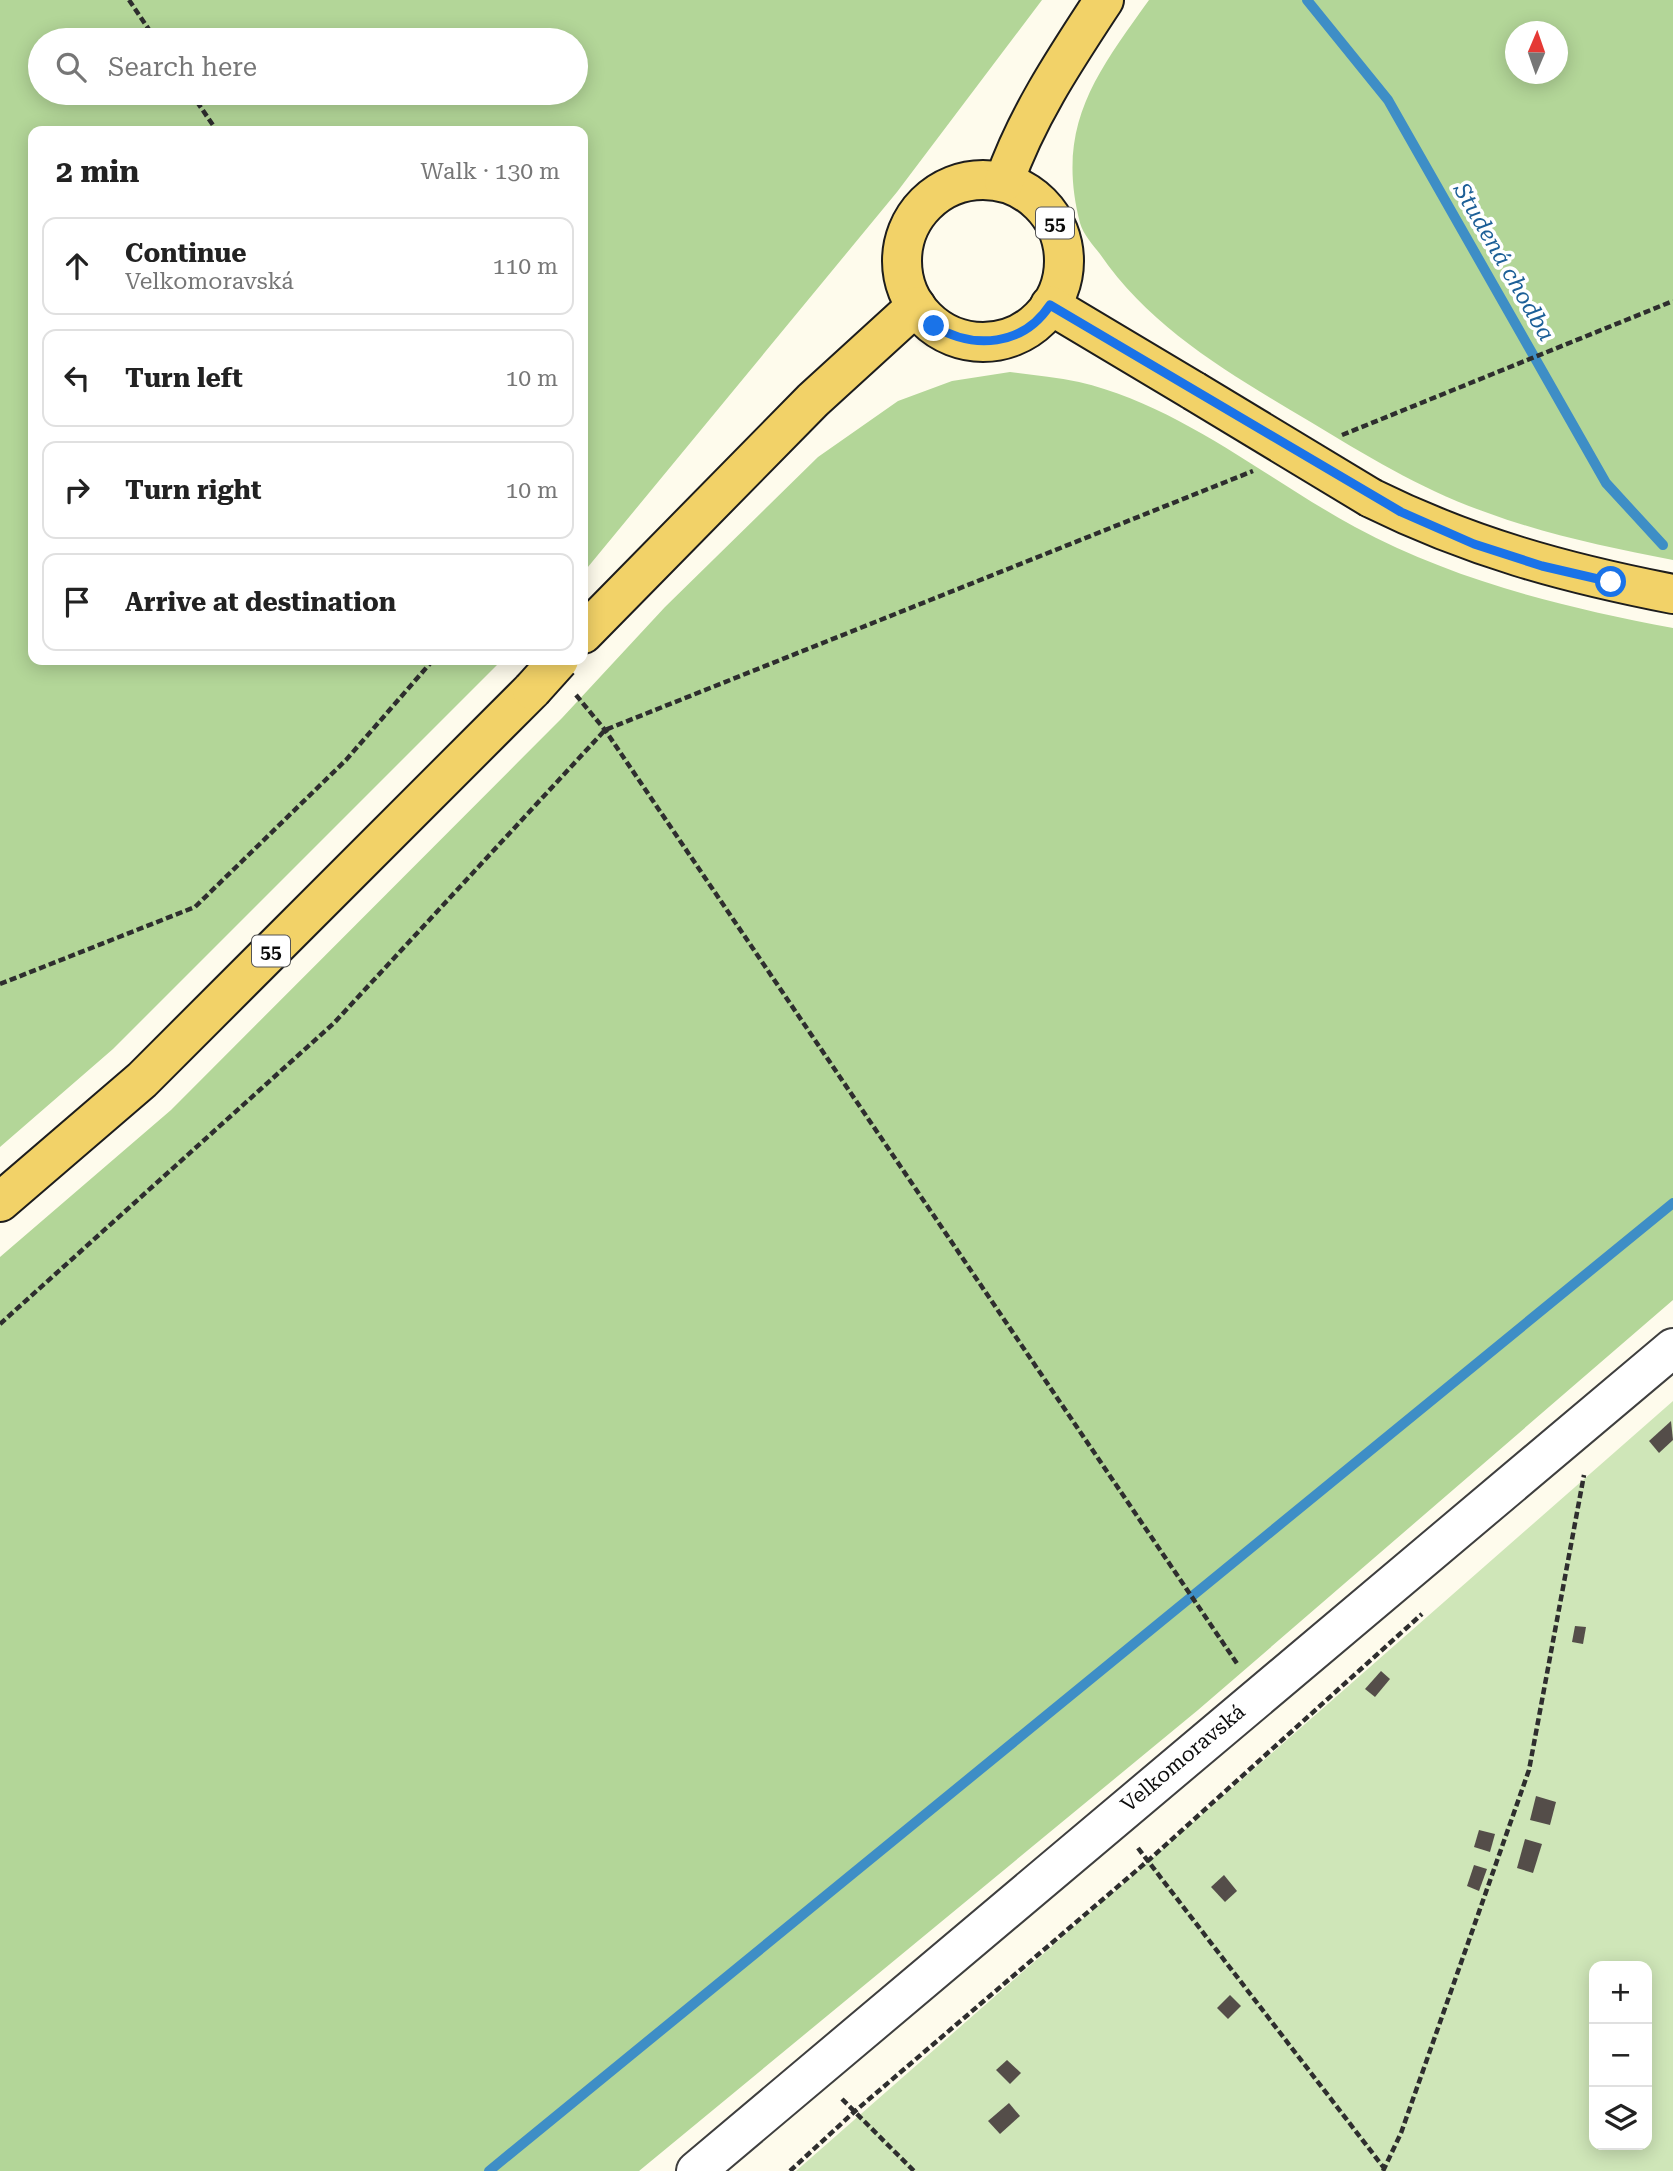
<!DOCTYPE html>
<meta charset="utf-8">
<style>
:root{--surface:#fff;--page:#f2f2f2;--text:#222;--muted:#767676;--line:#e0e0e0}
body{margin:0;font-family:"Roboto Serif",serif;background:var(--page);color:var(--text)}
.controls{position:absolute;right:21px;bottom:21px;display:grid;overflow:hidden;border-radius:14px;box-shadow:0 4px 18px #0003}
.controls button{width:63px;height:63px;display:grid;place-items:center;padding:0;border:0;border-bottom:2px solid var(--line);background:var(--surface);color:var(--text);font:35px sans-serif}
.compass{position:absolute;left:1505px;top:21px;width:63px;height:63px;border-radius:50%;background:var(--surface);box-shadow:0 4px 18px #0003;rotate:2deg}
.stop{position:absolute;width:21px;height:21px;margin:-16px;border:5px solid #1a73e8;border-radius:50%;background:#fff}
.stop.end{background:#1a73e8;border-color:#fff;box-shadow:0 2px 7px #0008}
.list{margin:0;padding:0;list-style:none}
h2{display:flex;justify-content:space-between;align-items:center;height:91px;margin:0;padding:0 28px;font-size:30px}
h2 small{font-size:23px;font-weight:400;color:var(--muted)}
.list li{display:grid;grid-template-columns:46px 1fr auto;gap:21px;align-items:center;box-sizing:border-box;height:98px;margin:0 14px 14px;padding:0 14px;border:2px solid var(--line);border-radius:14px}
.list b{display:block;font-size:26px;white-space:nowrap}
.list p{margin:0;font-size:23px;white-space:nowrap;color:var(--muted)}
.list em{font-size:23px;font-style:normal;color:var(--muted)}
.icon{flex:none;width:38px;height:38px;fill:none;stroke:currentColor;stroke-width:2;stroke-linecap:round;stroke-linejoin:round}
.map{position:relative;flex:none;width:1673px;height:2171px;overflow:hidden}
.search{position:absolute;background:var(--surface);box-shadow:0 4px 18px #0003;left:28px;top:28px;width:560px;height:77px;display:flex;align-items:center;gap:18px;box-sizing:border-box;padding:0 24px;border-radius:38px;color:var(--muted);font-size:26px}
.panel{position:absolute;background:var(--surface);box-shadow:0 4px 18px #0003;left:28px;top:126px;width:560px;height:539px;border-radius:14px}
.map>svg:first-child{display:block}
.green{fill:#cfe6b8;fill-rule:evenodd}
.forest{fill:#b3d698;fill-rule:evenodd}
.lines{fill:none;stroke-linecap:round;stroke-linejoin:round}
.stream{stroke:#3e8ec6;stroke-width:10}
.building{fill:#544d49}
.minor-casing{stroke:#3f3f3f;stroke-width:42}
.major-casing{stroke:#1d1d1d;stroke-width:42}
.path{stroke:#2e2e2e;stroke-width:4.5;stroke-dasharray:7 3.5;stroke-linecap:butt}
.minor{stroke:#fff;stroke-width:38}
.major{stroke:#f2d268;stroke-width:38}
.major-bridge-casing{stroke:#1d1d1d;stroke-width:42;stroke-linecap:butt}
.major-bridge{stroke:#f2d268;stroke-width:38}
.route{stroke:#1a73e8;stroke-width:9}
.labels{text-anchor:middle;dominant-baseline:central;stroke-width:7;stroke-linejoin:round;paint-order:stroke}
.shield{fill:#fff;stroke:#555;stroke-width:2}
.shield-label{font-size:19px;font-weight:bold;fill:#0c0c0c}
.street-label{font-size:21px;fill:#0c0c0c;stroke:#fff}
.water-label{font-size:23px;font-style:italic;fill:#1c5f97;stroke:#fff}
</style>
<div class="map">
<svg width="1673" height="2171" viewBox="0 0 1673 2171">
<rect width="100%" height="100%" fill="#fefbec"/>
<path class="green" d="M 1673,1401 L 1673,2171 L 796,2171 ZM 1594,1966 L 1647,1966 L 1647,2145 L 1594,2145 Z"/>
<g class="forest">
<path d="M 0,0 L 1042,0 L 897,192 L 583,573 L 583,131 L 33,131 L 33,660 L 502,660 L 113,1049 L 0,1147 ZM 576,40 L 576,93 L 40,93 L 40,40 Z"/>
<path d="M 1149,0 L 1673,0 L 1673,560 C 1610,548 1548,535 1488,513 C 1424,491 1367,456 1309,421 C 1232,375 1152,330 1100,254 C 1093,245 1083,234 1080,223 C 1055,126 1096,74 1149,0 ZM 1516,32 L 1558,32 L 1558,74 L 1516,74 Z"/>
<path d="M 1010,372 C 1033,375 1056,377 1079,382 C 1181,406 1265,478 1355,527 C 1455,581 1563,607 1673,628 L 1673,1300 L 1198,1710 L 639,2171 L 0,2171 L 0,1257 L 171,1110 L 562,718 L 665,607 L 818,457 L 898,401 L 952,381 Z"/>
</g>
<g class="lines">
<g class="stream">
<polyline points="1307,0 1388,100 1606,483 1663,545"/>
<polyline points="489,2171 1673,1203"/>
</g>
</g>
<g class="building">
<polygon points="1671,1421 1673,1440 1659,1453 1649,1441"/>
<polygon points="1575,1626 1586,1627 1583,1644 1572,1642"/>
<polygon points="1381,1671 1390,1679 1375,1697 1365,1689"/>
<polygon points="1536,1796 1556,1802 1550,1825 1530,1820"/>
<polygon points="1479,1830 1495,1834 1490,1852 1474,1847"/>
<polygon points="1525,1839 1542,1844 1533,1873 1517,1868"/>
<polygon points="1474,1865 1487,1869 1479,1891 1467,1886"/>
<polygon points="1224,1875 1237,1891 1225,1902 1211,1887"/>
<polygon points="1230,1995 1241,2006 1228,2019 1217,2008"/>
<polygon points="1007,2060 1021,2073 1010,2084 996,2070"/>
<polygon points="1009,2103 1020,2116 1000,2134 988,2121"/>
</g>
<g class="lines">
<defs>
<polyline id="minor" points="696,2171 1673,1348"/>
<g id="major">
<circle cx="983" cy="261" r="81"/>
<path d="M 1004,182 C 1027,116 1066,58 1104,0"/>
<polyline points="1050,305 1194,391"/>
<path d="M 1371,498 C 1470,547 1565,573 1673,594"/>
<polyline points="583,634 813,400 916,306"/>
<polyline points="0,1202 142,1080 532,690"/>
</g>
</defs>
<use href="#minor" class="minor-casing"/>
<use href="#major" class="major-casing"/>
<g class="path">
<polyline points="129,0 156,40"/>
<polyline points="191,93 217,131"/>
<polyline points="1342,435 1673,301"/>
<polyline points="576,695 605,730 1238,1665"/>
<polyline points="0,984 195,907 346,760 433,660"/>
<polyline points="0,1324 334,1023 605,730 1253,471"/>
<polyline points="1138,1848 1384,2168"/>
<polyline points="842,2099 914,2171"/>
<polyline points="790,2171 854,2112 1150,1859 1422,1614"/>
<polyline points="1383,2171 1401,2133 1529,1770 1584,1475"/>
</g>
<use href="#minor" class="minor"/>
<use href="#major" class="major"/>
<defs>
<g id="major-bridge">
<polyline points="1194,391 1371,498"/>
<polyline points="532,690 559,660"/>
</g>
</defs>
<use href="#major-bridge" class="major-bridge-casing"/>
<use href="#major-bridge" class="major-bridge"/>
</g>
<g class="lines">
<path class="route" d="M 934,326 C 974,350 1023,346 1050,305 L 1401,512 L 1474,544 L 1542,566 L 1611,582"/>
</g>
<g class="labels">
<g class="shield">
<rect x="1036" y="207.5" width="38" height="31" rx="5"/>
<rect x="252" y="935.5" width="38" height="31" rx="5"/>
</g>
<g class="shield-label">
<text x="1055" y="223">55</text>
<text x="271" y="951">55</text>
</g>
<g class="street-label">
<text transform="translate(1183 1758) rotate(-40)">Velkomoravská</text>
</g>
<g class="water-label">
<text transform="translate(1504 262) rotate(60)">Studená chodba</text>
</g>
</g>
</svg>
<div class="controls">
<button>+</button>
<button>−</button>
<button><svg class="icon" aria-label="layers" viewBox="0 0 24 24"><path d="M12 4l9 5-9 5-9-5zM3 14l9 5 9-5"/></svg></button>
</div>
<svg class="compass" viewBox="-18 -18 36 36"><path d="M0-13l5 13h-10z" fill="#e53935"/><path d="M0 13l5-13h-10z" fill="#767676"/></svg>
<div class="stop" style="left:1611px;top:582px"></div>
<div class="stop end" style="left:934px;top:326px"></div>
<div class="search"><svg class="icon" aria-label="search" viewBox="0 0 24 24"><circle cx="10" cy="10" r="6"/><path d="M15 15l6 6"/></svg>Search here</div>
<section class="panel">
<h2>2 min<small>Walk · 130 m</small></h2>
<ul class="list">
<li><svg class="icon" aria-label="ahead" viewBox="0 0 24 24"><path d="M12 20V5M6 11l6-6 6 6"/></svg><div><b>Continue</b><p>Velkomoravská</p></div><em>110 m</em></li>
<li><svg class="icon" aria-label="left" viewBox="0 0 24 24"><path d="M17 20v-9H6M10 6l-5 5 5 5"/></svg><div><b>Turn left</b></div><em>10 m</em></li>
<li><svg class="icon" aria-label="right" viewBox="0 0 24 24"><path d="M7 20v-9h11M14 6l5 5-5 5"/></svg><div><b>Turn right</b></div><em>10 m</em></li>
<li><svg class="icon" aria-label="arrive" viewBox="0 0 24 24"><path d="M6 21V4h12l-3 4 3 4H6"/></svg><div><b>Arrive at destination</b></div></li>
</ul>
</section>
</div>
